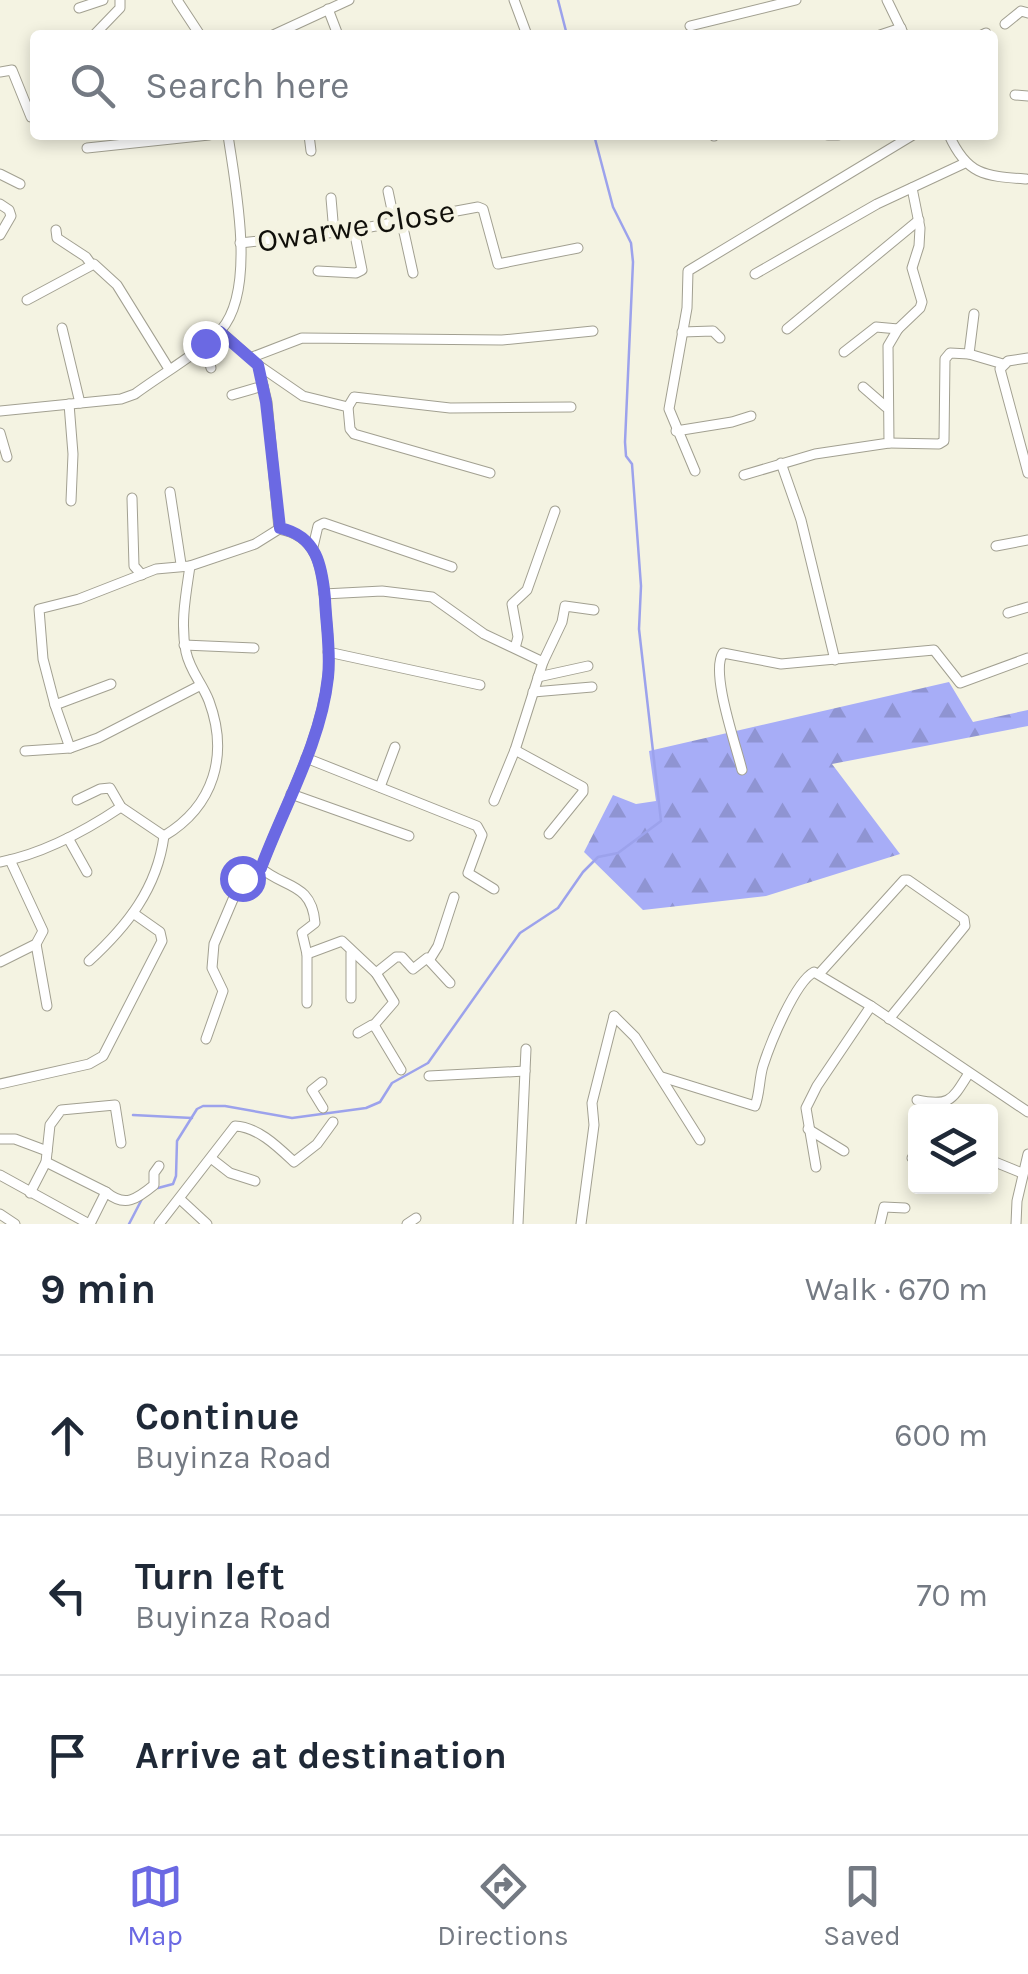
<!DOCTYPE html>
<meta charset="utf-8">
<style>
:root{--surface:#fff;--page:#f2f2f3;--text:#1f2937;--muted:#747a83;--line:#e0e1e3;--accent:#6b69e3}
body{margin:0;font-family:Karla,sans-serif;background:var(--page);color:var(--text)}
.controls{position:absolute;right:30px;bottom:30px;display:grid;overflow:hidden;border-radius:10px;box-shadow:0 5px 15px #0003}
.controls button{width:90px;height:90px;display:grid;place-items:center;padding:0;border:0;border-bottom:2px solid var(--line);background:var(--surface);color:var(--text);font:50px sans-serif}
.stop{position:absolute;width:30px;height:30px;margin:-22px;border:8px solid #6b69e3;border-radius:50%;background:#fff}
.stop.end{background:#6b69e3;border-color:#fff;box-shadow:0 2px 10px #0008}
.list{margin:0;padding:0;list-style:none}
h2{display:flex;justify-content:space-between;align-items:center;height:130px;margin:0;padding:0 40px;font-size:42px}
h2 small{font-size:32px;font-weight:400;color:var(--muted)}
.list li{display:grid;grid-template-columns:65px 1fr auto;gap:30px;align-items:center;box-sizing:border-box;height:160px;padding:0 40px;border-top:2px solid var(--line)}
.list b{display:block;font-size:38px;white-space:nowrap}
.list p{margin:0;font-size:32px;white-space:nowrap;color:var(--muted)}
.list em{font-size:32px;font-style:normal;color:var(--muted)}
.icon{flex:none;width:55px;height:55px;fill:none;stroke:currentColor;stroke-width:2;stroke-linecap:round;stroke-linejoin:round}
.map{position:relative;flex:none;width:1028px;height:1224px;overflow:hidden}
.search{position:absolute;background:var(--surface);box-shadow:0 5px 15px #0003;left:30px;right:30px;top:30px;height:110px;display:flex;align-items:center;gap:25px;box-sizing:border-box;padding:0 35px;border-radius:10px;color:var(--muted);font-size:38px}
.sheet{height:610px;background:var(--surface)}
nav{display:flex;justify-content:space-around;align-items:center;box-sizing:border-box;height:140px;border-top:2px solid var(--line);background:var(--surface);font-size:28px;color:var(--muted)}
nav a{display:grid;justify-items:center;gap:5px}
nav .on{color:var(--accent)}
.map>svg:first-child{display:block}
.forest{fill:url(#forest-firs)}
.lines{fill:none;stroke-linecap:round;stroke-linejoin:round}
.stream{stroke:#9ca2ec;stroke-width:2.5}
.minor-casing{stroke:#a2a091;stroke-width:11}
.minor{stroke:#fff;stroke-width:9}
.route{stroke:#6b69e3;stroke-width:12}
.labels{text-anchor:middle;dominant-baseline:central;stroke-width:8;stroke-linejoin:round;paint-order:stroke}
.street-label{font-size:32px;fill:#100f0a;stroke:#f4f3e2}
</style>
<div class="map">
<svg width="1028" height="1224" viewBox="0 0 1028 1224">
<defs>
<pattern id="forest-firs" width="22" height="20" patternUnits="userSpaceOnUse" patternTransform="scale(2.5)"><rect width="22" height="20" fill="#a7adf7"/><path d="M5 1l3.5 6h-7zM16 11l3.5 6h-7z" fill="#8f94d2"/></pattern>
</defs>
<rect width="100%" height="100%" fill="#f4f3e2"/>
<polygon class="forest" points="949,682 973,722 1028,710 1028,726 832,764 900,854 766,896 643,910 584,852 613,795 636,804 656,801 649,751"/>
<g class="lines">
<g class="stream">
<polyline points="558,0 567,35"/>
<polyline points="133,1115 192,1118"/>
<polyline points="158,1188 173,1184 176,1176 177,1141 197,1109 203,1106 225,1106 292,1118 366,1108 380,1102 392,1083 428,1063 520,933 558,908 583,872 598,857 618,853 661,821 639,629 641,586 632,464 626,456 625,442 633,262 631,243 613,207 594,135"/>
<polyline points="129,1224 143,1197"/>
</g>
<defs>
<g id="minor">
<polyline points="177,0 200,35"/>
<polyline points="514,0 527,35"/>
<polyline points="887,0 904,35"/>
<polyline points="79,8 103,0"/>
<polyline points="328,9 338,35"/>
<polyline points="1005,24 1021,11 1028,13"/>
<polyline points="690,26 796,0"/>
<polyline points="94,35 120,8 120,0"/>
<polyline points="273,35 349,0"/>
<polyline points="880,35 901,28"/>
<polyline points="982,35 986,33"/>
<polyline points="0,72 12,70 31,117 35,116"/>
<polyline points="1015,95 1028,96"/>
<polyline points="309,135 311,151"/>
<polyline points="714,135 714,136"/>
<polyline points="828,135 838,135"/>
<path d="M 949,135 C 967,175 984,176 1026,179"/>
<polyline points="87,148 209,135"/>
<polyline points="0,174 20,184"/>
<polyline points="388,191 395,224"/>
<polyline points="331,198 334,233"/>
<polyline points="0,204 9,210 11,216 0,235"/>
<polyline points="402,223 413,273"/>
<polyline points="56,230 57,238 86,257 91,264"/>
<polyline points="240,243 354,230 478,207 483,209 498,264 578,248"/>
<polyline points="318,271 356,273 362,270 354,230"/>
<polyline points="755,274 877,204 965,163"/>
<polyline points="27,300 94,264 117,285 169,369"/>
<polyline points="974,314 969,354 1003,364"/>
<polyline points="62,328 80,403"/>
<polyline points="787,329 919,220"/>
<path d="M 220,331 L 258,365 L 267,402 L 279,529 C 316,535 322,566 325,599 C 326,624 331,652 328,677 C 320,744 284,806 261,868 C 283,888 312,882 315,923 L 302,933 L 307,954 L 307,1003"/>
<polyline points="682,332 713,331 720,338"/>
<polyline points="205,343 211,368"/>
<polyline points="844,352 876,327 898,329"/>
<polyline points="250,358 302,338 502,340 593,331"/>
<polyline points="1028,358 1008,361 1000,369 1028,473"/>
<polyline points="258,365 303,396 348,407 350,429 354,434 490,473"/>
<polyline points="863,387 886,407"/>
<polyline points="232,395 263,386"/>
<polyline points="69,404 73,454 71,501"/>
<polyline points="348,407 354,397 450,408 571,407"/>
<path d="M 0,411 L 121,399 L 135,394 C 159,376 202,351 221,330 C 257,289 235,185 228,135"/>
<polyline points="676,431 732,422 751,416"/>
<polyline points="0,433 7,457"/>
<polyline points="889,443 939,444 944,441 945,359 950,353 969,354"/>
<polyline points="781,463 801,520 835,660"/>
<polyline points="695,471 669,409 687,308 688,271 913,135"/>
<polyline points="744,475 815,454 889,443 888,346 898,329 920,308 922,302 912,268 919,246 920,228 912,188"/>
<polyline points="170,492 181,564"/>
<polyline points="132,498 134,566 142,575"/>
<polyline points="996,546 1028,540"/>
<polyline points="313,547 318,526 324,523 452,567"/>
<polyline points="324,594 382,591 432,597 484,634 543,662 515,750 494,801"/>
<polyline points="1008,613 1028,607"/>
<polyline points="184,645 254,648"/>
<polyline points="515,648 518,637 512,604 527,590 555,511"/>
<polyline points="328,652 480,685"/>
<polyline points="543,662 562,622 565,606 594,610"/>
<polyline points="538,677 588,666"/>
<polyline points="533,692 592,687"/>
<polyline points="55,705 43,659 39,609 79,599 156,569 190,566"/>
<polyline points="70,748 55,705 111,684"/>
<polyline points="515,750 583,787 583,792 549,834"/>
<polyline points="25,751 70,748 98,738 199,686"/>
<polyline points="306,758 477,826 482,835 468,873 494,889"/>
<path d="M 742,770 C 736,745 710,672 723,653 L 781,664 L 934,650 L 960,683 L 1028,658"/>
<polyline points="380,787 395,747"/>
<polyline points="291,794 409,836"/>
<polyline points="77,800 100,789 110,788 121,807 164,836"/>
<path d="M 164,836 C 214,806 229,755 209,701 C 202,683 190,671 186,652 C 180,623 186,594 190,566 L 255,544 L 279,529"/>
<polyline points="68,838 87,872"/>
<path d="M 0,862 C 43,854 85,831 121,807"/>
<polyline points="36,944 47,1006"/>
<polyline points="351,953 351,998"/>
<polyline points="307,954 342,941 376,973 394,1002 374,1025 401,1070"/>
<polyline points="430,959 438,946 454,897"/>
<path d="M 89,961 C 127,926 157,889 164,836"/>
<polyline points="0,962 36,944 43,931 10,860"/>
<polyline points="376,973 396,957 402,957 413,969 427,958 450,983"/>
<polyline points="819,974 904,880 908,880 964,919 965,926 889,1019"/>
<polyline points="614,1016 635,1037 700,1140"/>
<polyline points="358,1033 372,1025 375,1027"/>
<polyline points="206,1039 223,991 212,968 214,944 242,878 254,868 261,868"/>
<polyline points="429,1076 525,1071"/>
<path d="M 662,1077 L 755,1106 C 760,1093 759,1079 763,1066 C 770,1044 795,982 814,972 L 871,1006 L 1028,1112"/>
<polyline points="322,1082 312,1090 323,1108"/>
<polyline points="0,1084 89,1064 103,1056 162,941 160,932 133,913"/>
<path d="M 917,1100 C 950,1107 952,1100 969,1073"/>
<polyline points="808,1129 844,1151"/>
<polyline points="0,1139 15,1139 47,1151"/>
<polyline points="912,1158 916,1159"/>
<polyline points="212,1159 230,1173 255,1181"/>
<polyline points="990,1160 1022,1173"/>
<polyline points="46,1162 106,1192"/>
<polyline points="816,1167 806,1108 817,1086 871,1006"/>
<polyline points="0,1175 89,1224"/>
<polyline points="30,1193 46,1162 50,1125 61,1110 115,1105 121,1143"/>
<polyline points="181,1200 207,1224"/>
<polyline points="0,1214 15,1224"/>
<path d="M 90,1224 L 106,1192 C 125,1208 137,1199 154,1185 L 154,1173 L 159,1166"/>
<path d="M 159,1224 L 235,1126 C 258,1127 278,1147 294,1162 L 317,1144 L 333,1122"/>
<polyline points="407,1224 416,1218"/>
<polyline points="518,1224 526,1049"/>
<polyline points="581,1224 594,1125 592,1103 614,1016"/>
<polyline points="880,1224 884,1207 905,1208"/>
<polyline points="1016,1224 1017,1201 1028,1154"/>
</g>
</defs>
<use href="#minor" class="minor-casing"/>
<use href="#minor" class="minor"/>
</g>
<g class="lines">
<path class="route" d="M 205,343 L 220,332 L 258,365 L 266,402 L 280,528 C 317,536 322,566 325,599 C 326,624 331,652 328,677 C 321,743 284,806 261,868 L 254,868 L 242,878"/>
</g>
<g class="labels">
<g class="street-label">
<text transform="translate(356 226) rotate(-9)">Owarwe Close</text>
</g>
</g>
</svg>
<div class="controls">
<button><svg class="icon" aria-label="layers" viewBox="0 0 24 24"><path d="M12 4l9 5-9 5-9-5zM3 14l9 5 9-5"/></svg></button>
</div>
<div class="stop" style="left:242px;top:878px"></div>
<div class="stop end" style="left:205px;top:343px"></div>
<div class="search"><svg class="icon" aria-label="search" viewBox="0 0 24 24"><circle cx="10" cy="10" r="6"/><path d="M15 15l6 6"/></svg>Search here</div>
</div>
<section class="sheet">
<h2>9 min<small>Walk · 670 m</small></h2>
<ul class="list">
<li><svg class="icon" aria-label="ahead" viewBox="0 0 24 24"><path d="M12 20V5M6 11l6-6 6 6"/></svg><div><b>Continue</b><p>Buyinza Road</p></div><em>600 m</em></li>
<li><svg class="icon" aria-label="left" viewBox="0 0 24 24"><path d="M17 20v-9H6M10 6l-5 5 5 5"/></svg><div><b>Turn left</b><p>Buyinza Road</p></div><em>70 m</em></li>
<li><svg class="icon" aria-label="arrive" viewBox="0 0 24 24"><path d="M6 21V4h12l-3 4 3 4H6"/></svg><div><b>Arrive at destination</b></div></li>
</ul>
</section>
<nav>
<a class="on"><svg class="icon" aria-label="map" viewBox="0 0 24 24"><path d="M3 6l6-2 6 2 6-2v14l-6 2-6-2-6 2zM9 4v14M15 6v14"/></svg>Map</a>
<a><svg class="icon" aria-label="directions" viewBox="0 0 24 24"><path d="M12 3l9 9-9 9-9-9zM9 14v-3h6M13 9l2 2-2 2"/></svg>Directions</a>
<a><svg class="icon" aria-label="saved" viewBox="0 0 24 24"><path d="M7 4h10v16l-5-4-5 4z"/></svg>Saved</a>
</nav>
